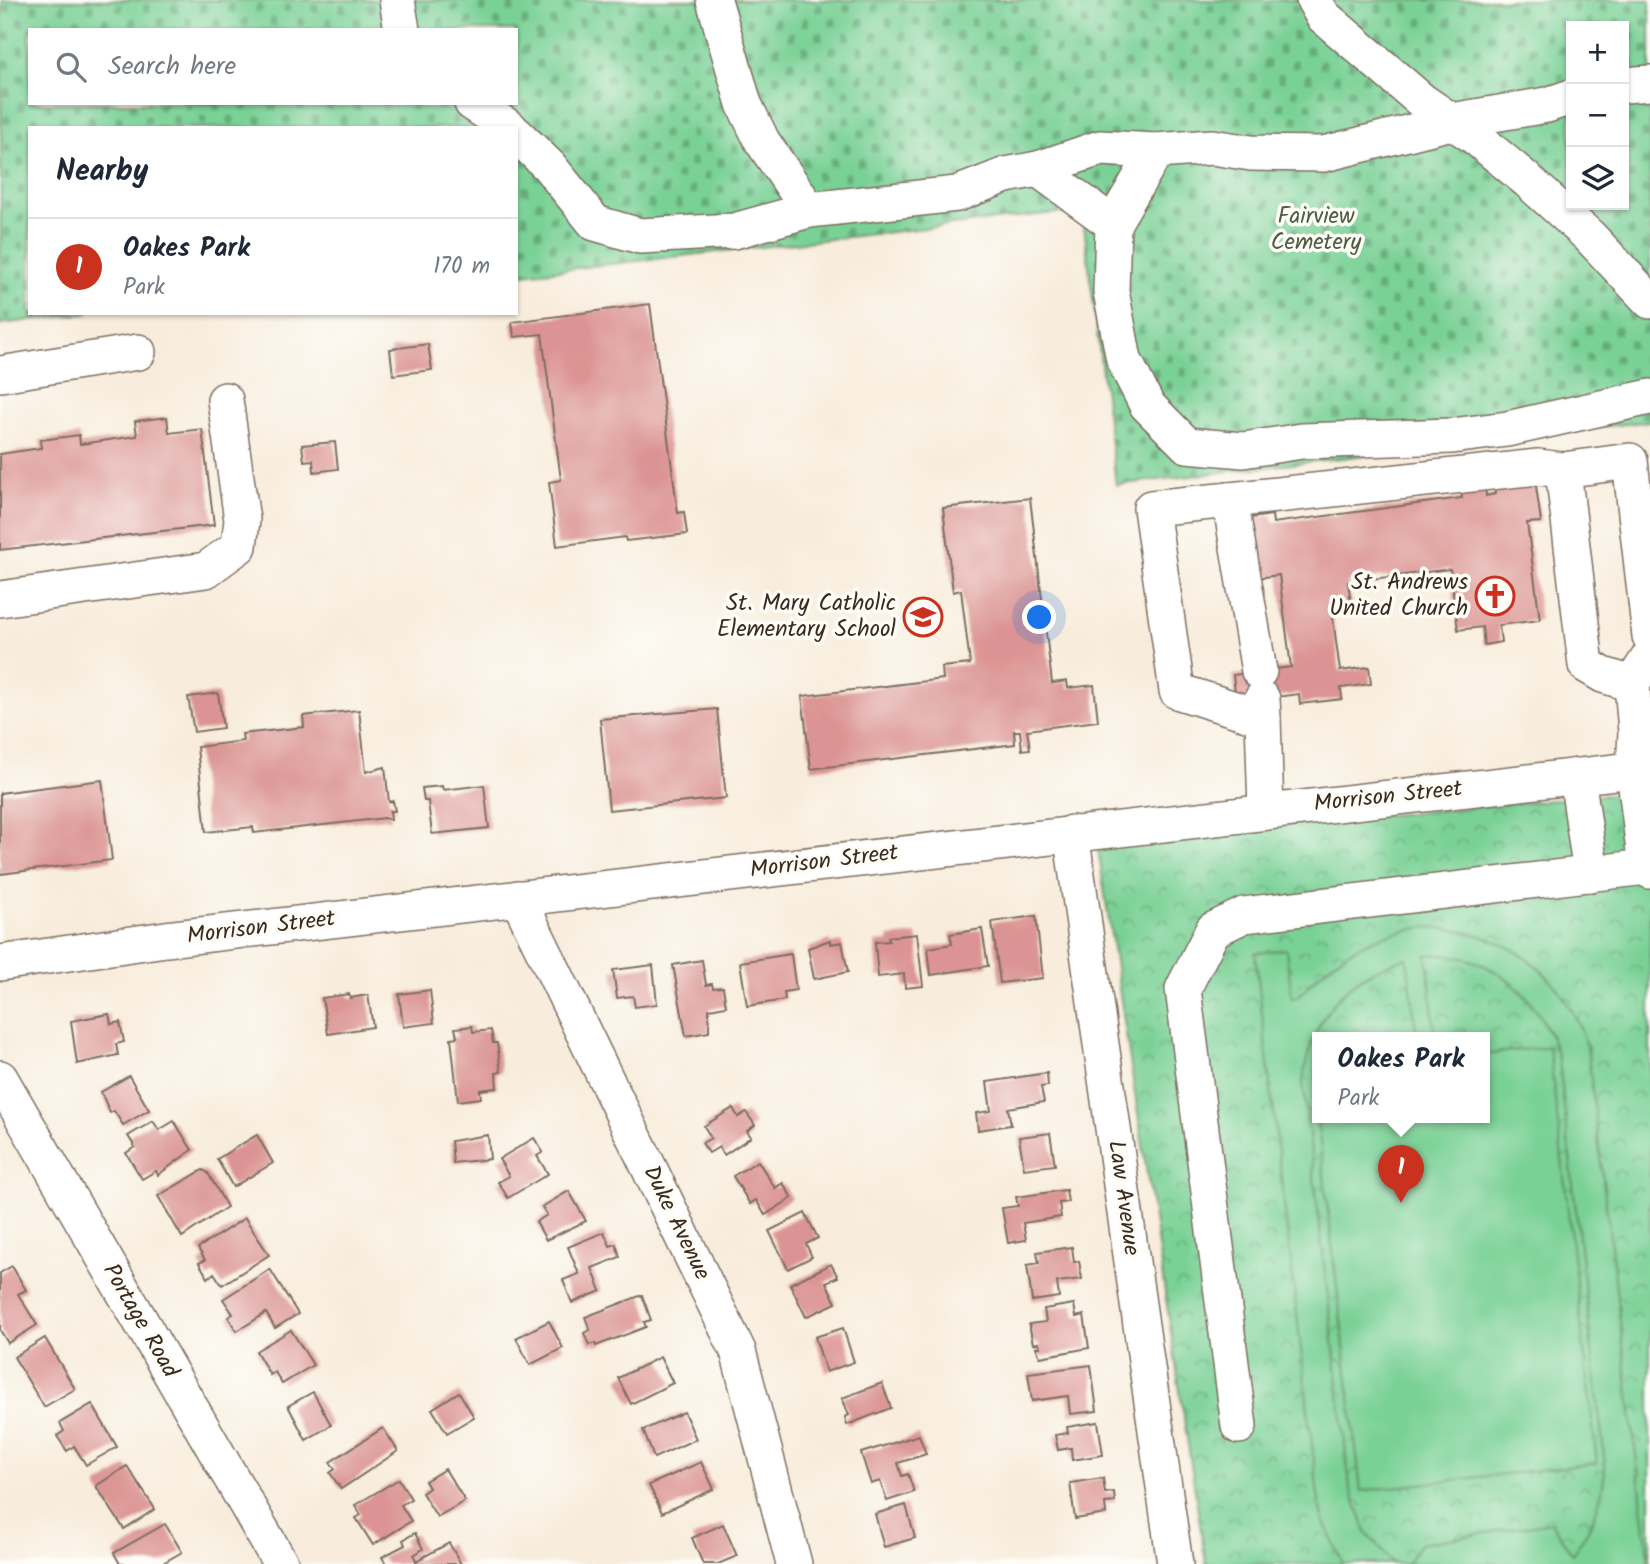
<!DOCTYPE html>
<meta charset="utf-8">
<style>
:root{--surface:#fff;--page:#f2f2f3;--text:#1f2937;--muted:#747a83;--line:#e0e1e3;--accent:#c8321e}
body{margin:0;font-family:Kalam,sans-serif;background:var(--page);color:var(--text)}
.controls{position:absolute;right:21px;top:21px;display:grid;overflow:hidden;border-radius:0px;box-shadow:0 2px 5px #0004}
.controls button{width:63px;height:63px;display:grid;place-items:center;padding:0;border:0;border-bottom:2px solid var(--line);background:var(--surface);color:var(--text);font:35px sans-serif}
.you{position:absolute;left:1040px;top:618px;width:24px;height:24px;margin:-18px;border:5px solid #fff;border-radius:50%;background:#1a73e8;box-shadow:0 0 0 10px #1a73e833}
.badge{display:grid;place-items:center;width:46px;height:46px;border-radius:50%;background:var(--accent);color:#fff;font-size:23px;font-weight:700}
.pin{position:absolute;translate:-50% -58px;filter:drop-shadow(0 2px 4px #0008)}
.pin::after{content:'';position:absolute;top:37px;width:24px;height:21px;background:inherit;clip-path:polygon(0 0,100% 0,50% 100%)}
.popup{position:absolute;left:1312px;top:1032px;width:178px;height:91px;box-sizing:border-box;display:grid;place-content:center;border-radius:0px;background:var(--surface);filter:drop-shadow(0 2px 5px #0005);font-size:23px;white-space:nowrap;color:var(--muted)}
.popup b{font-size:26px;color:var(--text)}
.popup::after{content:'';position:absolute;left:50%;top:100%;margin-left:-14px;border:14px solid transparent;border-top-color:var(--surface)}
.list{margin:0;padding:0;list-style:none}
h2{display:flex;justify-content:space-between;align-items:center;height:91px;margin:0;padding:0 28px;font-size:30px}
h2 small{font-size:23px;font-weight:400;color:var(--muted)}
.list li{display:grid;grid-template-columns:46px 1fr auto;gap:21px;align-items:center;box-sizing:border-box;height:98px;padding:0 28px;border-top:2px solid var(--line)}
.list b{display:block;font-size:26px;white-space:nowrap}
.list p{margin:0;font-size:23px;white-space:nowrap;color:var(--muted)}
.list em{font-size:23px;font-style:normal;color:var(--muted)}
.icon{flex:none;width:38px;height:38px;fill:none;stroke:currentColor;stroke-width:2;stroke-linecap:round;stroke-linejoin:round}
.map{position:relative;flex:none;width:1650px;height:1564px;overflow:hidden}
.search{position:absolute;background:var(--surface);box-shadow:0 2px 5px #0004;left:28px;top:28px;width:490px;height:77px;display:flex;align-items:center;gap:18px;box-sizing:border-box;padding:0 24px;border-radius:0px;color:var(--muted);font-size:26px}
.panel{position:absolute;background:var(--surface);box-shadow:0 2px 5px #0004;left:28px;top:126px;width:490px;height:189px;border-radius:0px}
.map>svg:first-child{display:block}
.cemetery{fill:url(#cemetery-stones);stroke:#5a7e5a;stroke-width:2;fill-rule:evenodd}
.park{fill:url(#park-crowns);stroke:#5a7e5a;stroke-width:2;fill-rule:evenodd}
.pitch{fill:#7ad196;stroke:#5a7e5a;stroke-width:2}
.building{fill:#db9493}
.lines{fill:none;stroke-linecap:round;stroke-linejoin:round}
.minor-casing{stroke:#7d6e61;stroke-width:38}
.minor{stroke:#fff;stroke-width:35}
.labels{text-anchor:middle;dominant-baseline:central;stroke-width:7;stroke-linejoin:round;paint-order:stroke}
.park-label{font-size:23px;fill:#4e5c42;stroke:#fdfcf7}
.poi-label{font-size:23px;fill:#3b2a1e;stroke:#fdfcf7;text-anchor:end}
.street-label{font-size:23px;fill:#3b2a1e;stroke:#fdfcf7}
</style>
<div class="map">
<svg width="1650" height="1564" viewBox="0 0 1650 1564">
<defs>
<pattern id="cemetery-stones" width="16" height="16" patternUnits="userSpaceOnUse" patternTransform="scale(1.75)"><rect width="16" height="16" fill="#7ad196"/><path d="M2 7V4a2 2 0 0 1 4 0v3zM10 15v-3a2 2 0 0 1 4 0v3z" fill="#65aa7a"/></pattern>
<pattern id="park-crowns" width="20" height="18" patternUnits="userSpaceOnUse" patternTransform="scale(1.75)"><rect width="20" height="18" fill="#7ad196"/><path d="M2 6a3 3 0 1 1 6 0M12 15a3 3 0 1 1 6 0" fill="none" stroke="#65aa7a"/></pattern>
</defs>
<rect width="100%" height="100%" fill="#fdfcf7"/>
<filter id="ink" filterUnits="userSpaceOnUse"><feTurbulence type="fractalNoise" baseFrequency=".0143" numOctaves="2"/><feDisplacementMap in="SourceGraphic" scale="14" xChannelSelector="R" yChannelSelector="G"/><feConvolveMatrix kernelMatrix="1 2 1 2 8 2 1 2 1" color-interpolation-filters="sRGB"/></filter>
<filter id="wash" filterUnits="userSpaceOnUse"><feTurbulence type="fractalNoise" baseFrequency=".00686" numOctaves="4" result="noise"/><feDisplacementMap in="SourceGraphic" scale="28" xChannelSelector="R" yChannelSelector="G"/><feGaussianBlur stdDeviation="1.57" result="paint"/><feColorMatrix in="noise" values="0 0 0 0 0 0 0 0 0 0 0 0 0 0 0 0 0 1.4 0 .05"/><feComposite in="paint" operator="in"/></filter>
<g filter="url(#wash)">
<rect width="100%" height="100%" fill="#f8eddd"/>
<path class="cemetery" d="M 2,0 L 1650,0 L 1650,421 L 1116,485 L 1082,210 L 516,275 L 516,128 L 30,128 L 30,313 L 89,313 L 0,324 ZM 1571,26 L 1624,26 L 1624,205 L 1571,205 ZM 30,30 L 516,30 L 516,103 L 30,103 Z"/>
<path class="park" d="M 1650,791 L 1650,1564 L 1206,1564 L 1097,842 ZM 1317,1037 L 1485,1037 L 1485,1117 L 1317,1117 Z"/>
<g class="pitch">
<path d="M 1427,927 C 1508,931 1561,969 1587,1046 L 1649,1564 L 1407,1564 L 1420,1544 L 1551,1522 L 1572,1554 C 1593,1527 1604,1499 1605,1465 L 1559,1061 C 1543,1000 1494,951 1427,955 L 1435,1037 L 1417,1037 L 1407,958 C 1345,974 1309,1020 1303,1083 L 1350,1488 L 1366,1532 L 1393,1564 L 1343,1564 L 1324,1522 L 1318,1496 L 1255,953 L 1286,949 L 1292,998 L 1299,996 C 1333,954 1373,933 1427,927 Z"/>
<polygon points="1549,1047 1597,1463 1361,1491 1317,1117 1485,1117 1485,1054"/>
</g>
<g id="blocks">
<g class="building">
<polygon points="650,304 678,513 684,512 687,534 626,541 625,537 557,546 549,482 561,480 542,334 514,337 512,322"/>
<polygon points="428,344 432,370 393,375 390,349"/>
<polygon points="167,417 169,433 202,429 214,525 0,550 0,454 41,448 40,440 79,435 80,444 137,436 135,421"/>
<polygon points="335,442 338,469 314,472 313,460 304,461 302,445"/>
<polygon points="1535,479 1541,522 1527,523 1540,620 1499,625 1501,642 1484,645 1482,627 1458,630 1450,569 1348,582 1352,609 1332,611 1340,671 1369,667 1371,684 1341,688 1342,699 1300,704 1299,694 1236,702 1233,675 1291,667 1279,575 1257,578 1250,518 1272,515 1273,523 1462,498 1461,488 1485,484 1486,496 1495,494 1494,484"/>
<polygon points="1030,498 1052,683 1067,681 1068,688 1094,685 1098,721 1027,730 1030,749 1022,750 1020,731 1014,731 1015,744 811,769 802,696 943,679 942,667 970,664 961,590 953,592 943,508"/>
<polygon points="218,693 223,728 194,732 188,697"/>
<polygon points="717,709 726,798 609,810 600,719"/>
<polygon points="359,710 366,772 385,767 389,802 393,801 395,811 390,811 391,820 385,818 254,833 253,827 206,832 197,747 243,741 242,734 304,727 303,716"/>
<polygon points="102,780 112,860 0,874 0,793"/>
<polygon points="484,785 489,828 432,834 428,801 424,801 422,788 442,786 443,790"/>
<polygon points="1036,916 1043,978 1000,983 992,922"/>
<polygon points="982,929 988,966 931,975 928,948 952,944 950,934"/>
<polygon points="917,934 923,986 905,988 904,974 878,977 875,942 889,941 888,937"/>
<polygon points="830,940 830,944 842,942 848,972 814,979 808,948"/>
<polygon points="791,954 796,990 784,992 785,1000 747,1006 740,962"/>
<polygon points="702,960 706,985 712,984 713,988 723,987 726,1006 709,1009 709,1032 686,1036 673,965"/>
<polygon points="653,965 657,1004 635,1007 633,996 617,998 613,970"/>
<polygon points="430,990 434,1023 403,1027 399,994"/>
<polygon points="349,994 350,998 368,995 373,1027 328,1034 322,998"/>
<polygon points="109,1014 111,1024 120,1022 124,1042 116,1044 118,1055 77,1064 71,1021"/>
<polygon points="472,1026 473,1032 491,1030 493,1043 497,1043 501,1072 496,1073 497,1088 480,1090 481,1098 458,1101 451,1038 457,1037 455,1028"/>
<polygon points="1047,1073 1048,1086 1041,1087 1044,1102 1008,1108 1011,1125 978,1130 976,1113 991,1111 987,1082"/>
<polygon points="129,1076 149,1110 123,1125 114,1111 110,1113 101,1092"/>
<polygon points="733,1108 738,1117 746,1112 755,1125 747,1131 751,1137 724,1155 719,1147 709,1153 702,1143 711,1138 704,1126"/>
<polygon points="153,1121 159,1130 174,1121 192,1150 158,1175 156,1171 142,1179 126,1153 135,1147 128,1136"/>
<polygon points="1050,1133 1055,1165 1024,1169 1019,1137"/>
<polygon points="257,1135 273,1163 233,1187 217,1159"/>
<polygon points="488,1135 490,1159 453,1163 451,1141"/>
<polygon points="534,1138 543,1152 537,1156 548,1174 508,1198 498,1182 509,1176 499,1159"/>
<polygon points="758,1161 775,1188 783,1183 792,1198 765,1215 756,1200 750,1204 733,1176"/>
<polygon points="203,1170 208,1173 227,1207 182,1237 158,1196"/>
<polygon points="1066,1190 1068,1202 1059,1203 1061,1217 1023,1223 1026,1240 1008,1243 1002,1208 1018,1206 1016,1197"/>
<polygon points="569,1191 586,1221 546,1240 536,1222 547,1215 542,1207"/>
<polygon points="805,1213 818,1238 806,1244 812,1257 788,1269 769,1231"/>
<polygon points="245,1218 269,1255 222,1285 214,1273 208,1278 199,1263 205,1260 198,1248"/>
<polygon points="604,1232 610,1246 616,1244 620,1257 592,1268 601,1291 572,1303 563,1280 579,1274 568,1247"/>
<polygon points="1072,1247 1074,1262 1079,1261 1082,1279 1057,1282 1059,1297 1032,1301 1027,1265 1039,1263 1037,1252"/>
<polygon points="831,1264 838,1277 826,1282 836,1303 806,1317 790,1284"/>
<polygon points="12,1266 26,1290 18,1294 37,1325 8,1343 0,1330 0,1273"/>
<polygon points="270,1269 298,1314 275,1328 266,1313 237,1331 228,1317 233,1314 223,1299"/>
<polygon points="642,1295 651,1320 644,1322 646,1327 596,1346 595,1343 589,1345 584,1333 590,1330 585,1317"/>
<polygon points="1074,1304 1076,1317 1084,1315 1089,1348 1040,1357 1036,1347 1040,1347 1039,1343 1033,1344 1029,1324 1046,1322 1044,1309"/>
<polygon points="549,1321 563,1348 530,1365 516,1338"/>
<polygon points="843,1328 854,1362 826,1372 815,1337"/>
<polygon points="291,1330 313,1365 282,1384 275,1372 270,1375 256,1351"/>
<polygon points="45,1338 75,1389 44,1407 14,1357"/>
<polygon points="660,1357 673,1383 631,1404 618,1378"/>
<polygon points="1091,1365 1097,1411 1070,1414 1068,1396 1032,1401 1028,1373"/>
<polygon points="882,1383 891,1408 847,1425 845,1417 849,1415 842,1398"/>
<polygon points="313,1392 331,1425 306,1440 288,1406"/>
<polygon points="459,1392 474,1417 447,1433 432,1409"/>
<polygon points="92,1404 117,1447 86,1465 74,1446 67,1451 57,1436 64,1431 60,1423"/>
<polygon points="684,1412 696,1439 654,1458 643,1430"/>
<polygon points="1098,1422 1103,1455 1072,1460 1071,1448 1058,1450 1055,1435 1068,1433 1067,1427"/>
<polygon points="383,1428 398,1451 341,1489 330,1473 335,1469 330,1462"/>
<polygon points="919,1435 926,1454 898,1463 902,1476 908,1474 914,1492 887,1501 880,1481 871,1484 861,1453"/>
<polygon points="701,1462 714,1489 662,1513 649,1485"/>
<polygon points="127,1466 155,1509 124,1529 96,1486"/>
<polygon points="445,1469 465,1501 437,1517 422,1493 429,1488 425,1481"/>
<polygon points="1103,1478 1105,1493 1114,1492 1115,1502 1105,1503 1106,1514 1075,1519 1070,1483"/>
<polygon points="399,1479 411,1499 401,1505 411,1521 373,1545 356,1518 361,1515 355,1505"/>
<polygon points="906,1505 915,1538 884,1547 875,1514"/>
<polygon points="165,1524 182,1552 161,1564 120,1564 114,1553"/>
<polygon points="723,1524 737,1556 718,1564 703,1564 692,1538"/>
<polygon points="415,1533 423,1549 414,1555 416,1561 449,1543 461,1564 386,1564 382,1557 405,1545 403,1540"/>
</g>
</g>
</g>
<g filter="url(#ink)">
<use href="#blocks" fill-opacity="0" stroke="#7d6e61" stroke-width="2"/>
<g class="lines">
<defs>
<g id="minor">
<polyline points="397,0 402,30"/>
<polyline points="714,0 744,104 762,141 809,210"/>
<polyline points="1314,0 1323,16 1422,101 1475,137 1527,180 1589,236 1650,301"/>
<polyline points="1624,85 1650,83"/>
<polyline points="472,103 510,128"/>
<polyline points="516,134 549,166 595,223 640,236 734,231 809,210 957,194 1006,175 1038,169 1113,224 1111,291 1124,360 1147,405 1187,445 1243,450 1302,441 1452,436 1507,429 1650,397"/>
<polyline points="1038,169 1100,148 1156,151"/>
<polyline points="1113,224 1156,151 1212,147 1251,153 1324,154 1463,119 1547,105 1571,97"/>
<polyline points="0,374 138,352"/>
<polyline points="1230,500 1538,467 1563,470"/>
<polyline points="0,599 206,570 239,546 242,520 225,400"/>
<polyline points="1650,656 1632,684 1636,732 1634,770 1646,867 1650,871"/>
<polyline points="1259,671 1230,500 1151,508 1177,691 1263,718 1262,699"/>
<polyline points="1632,684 1603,675 1586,665 1563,470 1630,461 1650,636"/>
<polyline points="1263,718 1266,811"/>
<polyline points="1577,776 1591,874"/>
<polyline points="1071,833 1175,1564"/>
<polyline points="518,898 738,1351 794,1564"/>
<polyline points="0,963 166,939 1650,768"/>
<polyline points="0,1078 281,1564"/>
<polyline points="1239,1426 1183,989 1213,930 1244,915 1646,867"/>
</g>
</defs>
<use href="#minor" class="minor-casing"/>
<use href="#minor" class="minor"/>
</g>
</g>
<defs>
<symbol id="church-ring" viewBox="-11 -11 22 22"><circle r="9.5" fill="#fdfcf7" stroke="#c8321e" stroke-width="1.5"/><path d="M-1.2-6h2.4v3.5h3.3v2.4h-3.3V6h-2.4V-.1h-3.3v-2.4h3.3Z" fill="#c8321e"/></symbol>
<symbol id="school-ring" viewBox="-11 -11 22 22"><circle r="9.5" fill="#fdfcf7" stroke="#c8321e" stroke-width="1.5"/><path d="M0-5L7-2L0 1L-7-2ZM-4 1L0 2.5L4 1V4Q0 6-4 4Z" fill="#c8321e"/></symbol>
</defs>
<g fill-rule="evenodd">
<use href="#church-ring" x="1473" y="574" width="44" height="44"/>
<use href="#school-ring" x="901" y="595" width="44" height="44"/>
</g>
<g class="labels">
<g class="park-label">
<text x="1316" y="217">Fairview<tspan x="1316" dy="26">Cemetery</tspan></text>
</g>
<g class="poi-label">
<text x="1468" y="583">St. Andrews<tspan x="1468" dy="26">United Church</tspan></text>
<text x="896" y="604">St. Mary Catholic<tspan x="896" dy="26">Elementary School</tspan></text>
</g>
<g class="street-label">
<text transform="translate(1388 797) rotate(-6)">Morrison Street</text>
<text transform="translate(824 862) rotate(-7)">Morrison Street</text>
<text transform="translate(261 928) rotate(-7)">Morrison Street</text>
<text transform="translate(1123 1198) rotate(82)">Law Avenue</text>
<text transform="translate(676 1223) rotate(64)">Duke Avenue</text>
<text transform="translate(140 1321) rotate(60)">Portage Road</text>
</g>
</g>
</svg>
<div class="controls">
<button>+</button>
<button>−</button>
<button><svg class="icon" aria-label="layers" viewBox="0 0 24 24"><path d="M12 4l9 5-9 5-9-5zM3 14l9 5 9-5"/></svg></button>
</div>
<div class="you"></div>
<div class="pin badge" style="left:1401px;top:1203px">1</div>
<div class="popup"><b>Oakes Park</b>Park</div>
<div class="search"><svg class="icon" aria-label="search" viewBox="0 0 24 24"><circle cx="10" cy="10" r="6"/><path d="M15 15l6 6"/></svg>Search here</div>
<section class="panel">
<h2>Nearby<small></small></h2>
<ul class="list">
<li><span class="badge">1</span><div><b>Oakes Park</b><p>Park</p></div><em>170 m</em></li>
</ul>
</section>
</div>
